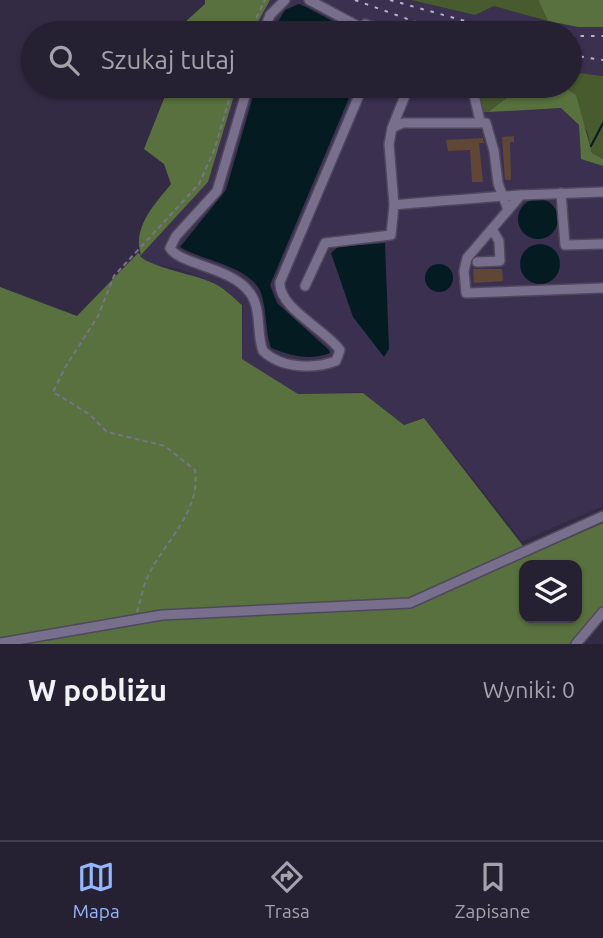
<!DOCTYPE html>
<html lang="pl">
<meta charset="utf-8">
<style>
:root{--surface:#262033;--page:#322d3f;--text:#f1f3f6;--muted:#a4a3ac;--line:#423e4e;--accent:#95b7fd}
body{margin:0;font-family:Ubuntu,sans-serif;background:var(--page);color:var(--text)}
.controls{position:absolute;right:21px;bottom:21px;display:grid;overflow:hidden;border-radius:14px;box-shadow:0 2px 5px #0004}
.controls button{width:63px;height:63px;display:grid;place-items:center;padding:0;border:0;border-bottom:2px solid var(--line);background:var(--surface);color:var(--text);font:35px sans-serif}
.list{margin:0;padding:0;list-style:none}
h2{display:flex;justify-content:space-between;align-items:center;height:91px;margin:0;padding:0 28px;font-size:30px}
h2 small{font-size:23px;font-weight:400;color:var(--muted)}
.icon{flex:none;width:38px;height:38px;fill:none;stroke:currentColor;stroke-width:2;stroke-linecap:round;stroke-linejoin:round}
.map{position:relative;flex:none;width:603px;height:644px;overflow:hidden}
.search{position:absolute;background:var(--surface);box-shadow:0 2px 5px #0004;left:21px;right:21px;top:21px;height:77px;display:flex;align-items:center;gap:18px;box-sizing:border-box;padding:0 24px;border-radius:38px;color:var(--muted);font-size:26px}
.sheet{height:196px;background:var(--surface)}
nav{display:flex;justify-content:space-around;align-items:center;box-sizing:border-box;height:98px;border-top:2px solid var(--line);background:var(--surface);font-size:19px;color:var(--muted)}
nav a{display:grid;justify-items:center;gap:4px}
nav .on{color:var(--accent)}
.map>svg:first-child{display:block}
.built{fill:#3b3050}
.green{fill:#475b2f}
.forest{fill:#59713e;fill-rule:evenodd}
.water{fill:#041c21}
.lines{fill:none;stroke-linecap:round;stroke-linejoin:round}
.stream{stroke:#041c21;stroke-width:2}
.building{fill:#604634}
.minor-casing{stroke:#4f485d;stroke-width:12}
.path{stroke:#797388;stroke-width:2;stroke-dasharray:5 3.5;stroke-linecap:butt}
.minor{stroke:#786f8c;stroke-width:9}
.rail{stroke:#b9b4c5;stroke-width:2;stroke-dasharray:3.5 7;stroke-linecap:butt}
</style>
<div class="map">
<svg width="603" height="644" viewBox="0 0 603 644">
<rect width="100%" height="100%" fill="#332b44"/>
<g class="built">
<polygon points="270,0 411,0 475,15 494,6 578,27 603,27 603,76 570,72 570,33 252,33"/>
<polygon points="237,86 481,86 480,112 561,108 579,125 581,159 603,166 603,506 522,541 424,417 404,425 362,392 298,394 242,359 243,304 215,283 180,269 147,263 141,255 208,182"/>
</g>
<g class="green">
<polygon points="411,0 538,0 548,21 494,6 475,15"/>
<polygon points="570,72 603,76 603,159 592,153 587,131 565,88 530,86 570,86"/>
<polygon points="481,86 522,86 488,112 480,112"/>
</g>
<g class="forest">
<polygon points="205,0 270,0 252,33 182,33 184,23 205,4"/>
<polygon points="538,0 603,0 603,27 578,27 548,21"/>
<path d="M 169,86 L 237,86 L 208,182 L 140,256 C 150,267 193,274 211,282 C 223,287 233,297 242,305 L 242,359 L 298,394 L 363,393 L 404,425 L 424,418 L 530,555 L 603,523 L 603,608 L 573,644 L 0,644 L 0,287 L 77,316 L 138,253 L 141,255 C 132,227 155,204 171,184 L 164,164 L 144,149 ZM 524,565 L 577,565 L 577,618 L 524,618 Z"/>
<polygon points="522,86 565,88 576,95 592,153 603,159 603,166 581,159 579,125 561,108 488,112"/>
</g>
<g class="water">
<polygon points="299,4 306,7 355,33 271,33 285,10"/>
<path d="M 256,86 L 354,86 L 270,285 L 277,303 L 329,350 L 330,353 C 310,361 291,356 271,348 C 265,331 267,311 261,293 C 251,266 200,260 180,247 L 226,190 Z"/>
<circle cx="538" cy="219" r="20"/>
<polygon points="385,243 389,349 384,357 353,317 331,253 338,247"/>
<circle cx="540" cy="264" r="20"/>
<circle cx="439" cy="278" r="14"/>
</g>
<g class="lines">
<polyline class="stream" points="591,146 603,123"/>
</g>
<g class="building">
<polygon points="514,136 514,142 510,142 511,180 505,180 502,137"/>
<polygon points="483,138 484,143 479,143 483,182 472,182 470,150 448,151 446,140"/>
<polygon points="473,269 502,269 503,281 474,283"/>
</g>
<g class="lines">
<defs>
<g id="minor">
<polyline points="309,0 371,33"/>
<polyline points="365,24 390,33"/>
<polyline points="263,33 270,15 285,0"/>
<path d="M 248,86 L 217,191 L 176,236 L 170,248 C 180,265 232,267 250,293 C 262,309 256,334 263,351 C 282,369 314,369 336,361 L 340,350 C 325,329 278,308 280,282 L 363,86"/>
<polyline points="472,86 480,121"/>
<polyline points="392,128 409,86"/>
<polyline points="603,192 521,195 467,258 464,271 466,293 603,288"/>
<polyline points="561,193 565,245 603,244"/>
<path d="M 508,210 C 505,201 501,192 498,183 L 494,151 L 486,123 L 403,123 L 392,128 L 389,144 L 394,205 C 436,201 479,198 521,195"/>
<polyline points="477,262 500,261 499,241 492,229"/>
<polyline points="305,286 325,243 391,235 394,205"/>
<polyline points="0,643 162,615 410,603 603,516"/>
<polyline points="576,644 603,612"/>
</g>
</defs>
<use href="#minor" class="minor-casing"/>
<g class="path">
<polyline points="249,33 265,0"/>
<path d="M 137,612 C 141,600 143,585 149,574 C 166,540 201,511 195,470 L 165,446 L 107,432 L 89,414 L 53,392 L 66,366 L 98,316 L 114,276 L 199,184 L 215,148 L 233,86"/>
</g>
<use href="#minor" class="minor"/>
<g class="rail">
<polyline points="355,0 446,33"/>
<polyline points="390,0 465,21 540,33"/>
<polyline points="570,36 603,36"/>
<polyline points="570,55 603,60"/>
</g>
</g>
</svg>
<div class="controls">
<button><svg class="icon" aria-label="layers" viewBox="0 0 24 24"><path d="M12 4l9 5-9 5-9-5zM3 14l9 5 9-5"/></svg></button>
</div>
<div class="search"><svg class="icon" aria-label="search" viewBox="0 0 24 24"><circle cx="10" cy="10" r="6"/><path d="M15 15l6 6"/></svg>Szukaj tutaj</div>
</div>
<section class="sheet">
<h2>W pobliżu<small>Wyniki: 0</small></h2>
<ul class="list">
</ul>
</section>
<nav>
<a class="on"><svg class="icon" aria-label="map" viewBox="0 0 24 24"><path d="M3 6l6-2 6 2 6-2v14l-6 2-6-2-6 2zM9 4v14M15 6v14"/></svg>Mapa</a>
<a><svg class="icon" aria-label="directions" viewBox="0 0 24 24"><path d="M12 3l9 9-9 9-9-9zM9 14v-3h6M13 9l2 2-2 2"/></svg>Trasa</a>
<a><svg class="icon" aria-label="saved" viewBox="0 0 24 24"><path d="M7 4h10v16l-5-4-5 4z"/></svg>Zapisane</a>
</nav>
